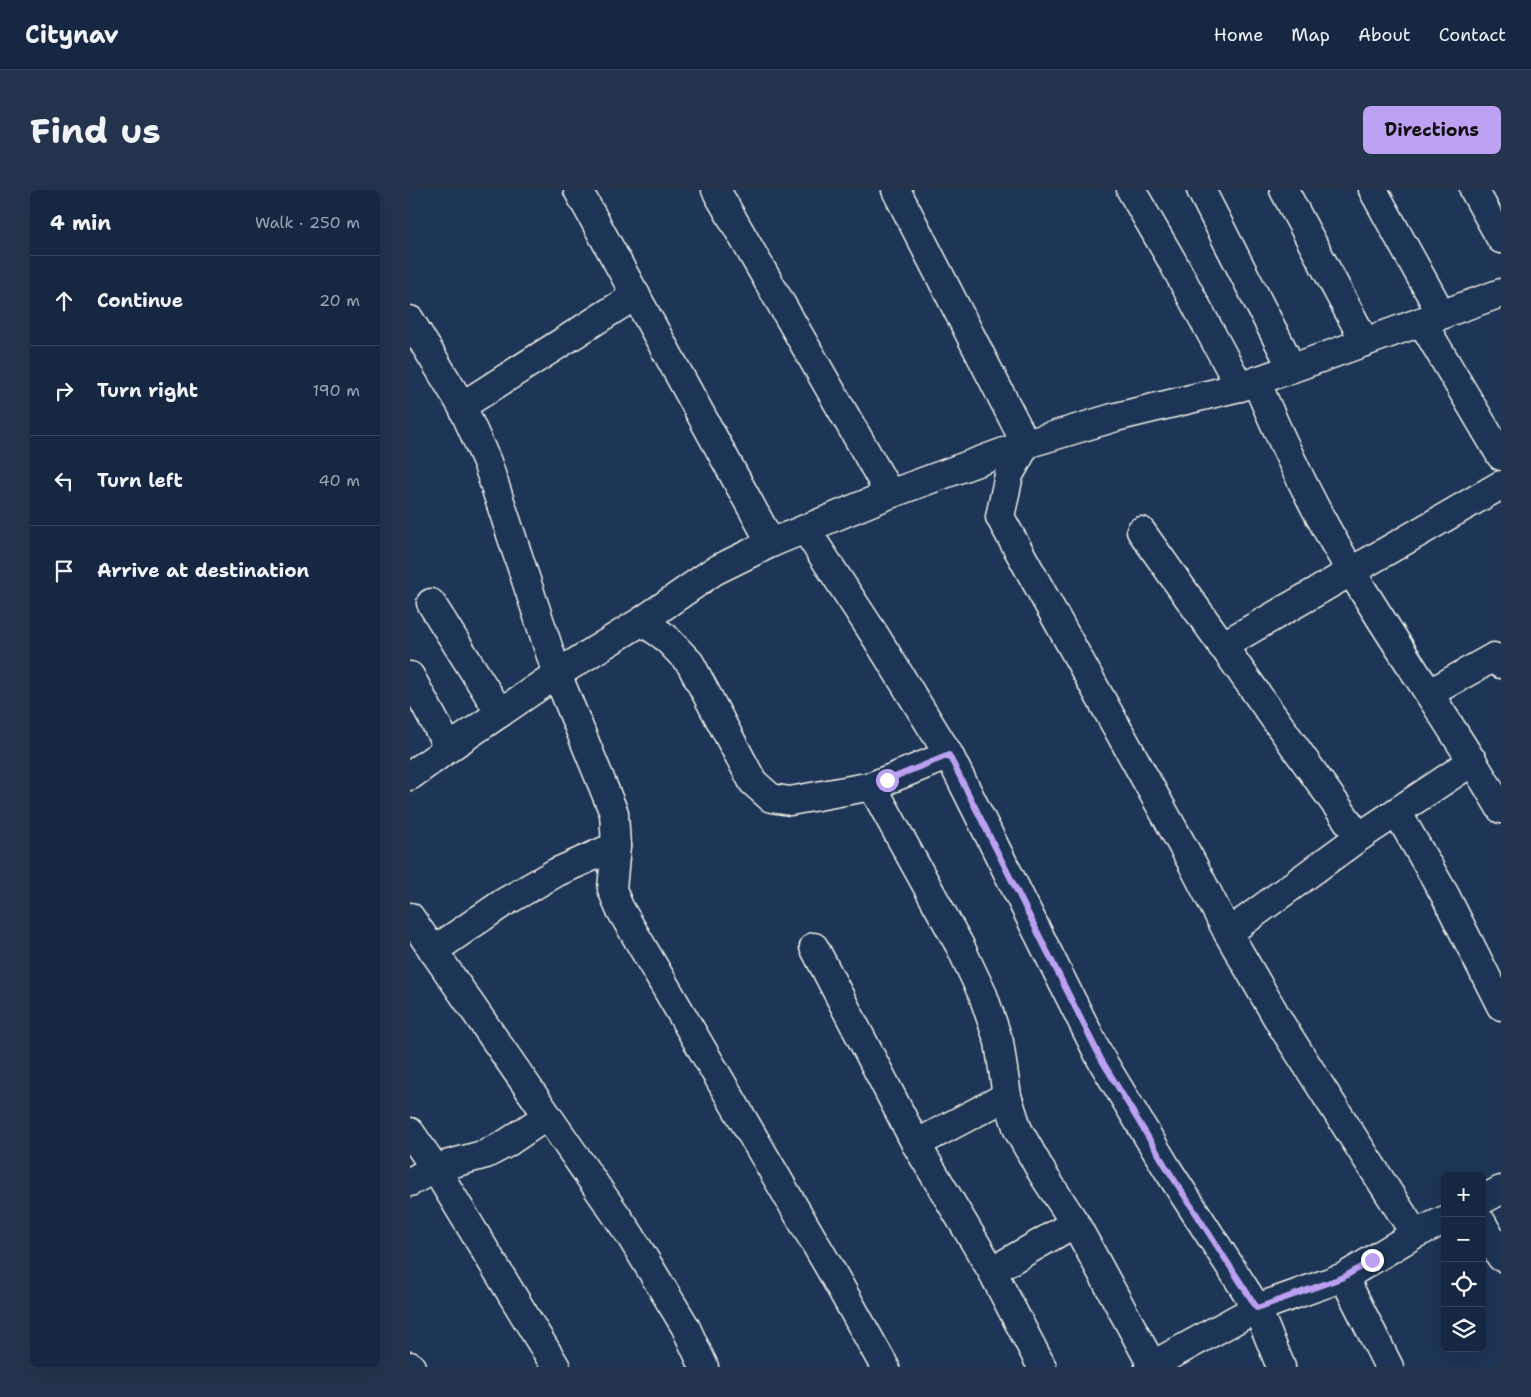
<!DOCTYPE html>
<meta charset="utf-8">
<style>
:root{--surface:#162841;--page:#23344c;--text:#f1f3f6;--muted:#9ea6b1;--line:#35445a;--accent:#bca0f2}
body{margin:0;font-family:"Shantell Sans",sans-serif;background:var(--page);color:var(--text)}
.controls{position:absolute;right:15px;bottom:15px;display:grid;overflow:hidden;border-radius:8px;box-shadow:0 5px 20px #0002}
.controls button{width:45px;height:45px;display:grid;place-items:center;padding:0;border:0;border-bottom:1px solid var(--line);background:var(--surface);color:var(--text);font:25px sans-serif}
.stop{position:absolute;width:15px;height:15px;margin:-11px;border:4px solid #bca0f2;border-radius:50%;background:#fff}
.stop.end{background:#bca0f2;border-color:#fff;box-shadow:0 1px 5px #0008}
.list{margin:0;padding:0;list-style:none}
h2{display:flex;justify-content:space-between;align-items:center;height:65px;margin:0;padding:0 20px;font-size:21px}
h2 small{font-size:16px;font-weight:400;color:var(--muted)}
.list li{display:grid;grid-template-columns:32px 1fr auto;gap:15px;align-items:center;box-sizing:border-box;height:90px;padding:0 20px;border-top:1px solid var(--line)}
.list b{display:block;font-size:19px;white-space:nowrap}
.list em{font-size:16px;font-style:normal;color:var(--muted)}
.icon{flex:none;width:28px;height:28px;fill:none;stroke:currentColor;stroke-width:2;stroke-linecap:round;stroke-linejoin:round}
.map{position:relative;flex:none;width:1091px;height:1177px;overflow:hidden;border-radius:8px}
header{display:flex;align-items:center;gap:30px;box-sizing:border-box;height:70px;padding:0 25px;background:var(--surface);border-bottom:1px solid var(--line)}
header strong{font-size:24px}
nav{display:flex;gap:28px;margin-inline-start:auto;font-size:18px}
.intro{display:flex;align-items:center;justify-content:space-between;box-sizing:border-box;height:120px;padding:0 30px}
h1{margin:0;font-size:35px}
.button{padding:12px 22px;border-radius:8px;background:var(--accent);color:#111;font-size:18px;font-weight:700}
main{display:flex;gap:30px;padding:0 30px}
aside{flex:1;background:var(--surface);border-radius:8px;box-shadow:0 5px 20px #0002}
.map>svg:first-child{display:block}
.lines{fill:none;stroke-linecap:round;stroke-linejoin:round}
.minor-casing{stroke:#f4f1e8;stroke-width:31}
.minor{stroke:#1d3557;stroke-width:28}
.route{stroke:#bca0f2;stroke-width:6}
</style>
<header>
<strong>Citynav</strong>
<nav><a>Home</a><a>Map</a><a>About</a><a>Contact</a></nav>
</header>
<div class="intro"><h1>Find us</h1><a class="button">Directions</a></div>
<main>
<aside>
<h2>4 min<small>Walk · 250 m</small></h2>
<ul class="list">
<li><svg class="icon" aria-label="ahead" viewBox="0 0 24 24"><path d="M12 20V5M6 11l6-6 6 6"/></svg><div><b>Continue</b></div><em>20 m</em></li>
<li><svg class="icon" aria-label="right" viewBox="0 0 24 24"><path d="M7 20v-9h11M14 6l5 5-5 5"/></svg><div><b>Turn right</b></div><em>190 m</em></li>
<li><svg class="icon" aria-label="left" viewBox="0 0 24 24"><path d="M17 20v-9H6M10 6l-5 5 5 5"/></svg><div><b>Turn left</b></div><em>40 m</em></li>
<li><svg class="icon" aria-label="arrive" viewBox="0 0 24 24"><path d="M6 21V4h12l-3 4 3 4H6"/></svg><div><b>Arrive at destination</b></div></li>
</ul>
</aside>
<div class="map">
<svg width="1091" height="1177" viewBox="0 0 1091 1177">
<rect width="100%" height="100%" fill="#1d3557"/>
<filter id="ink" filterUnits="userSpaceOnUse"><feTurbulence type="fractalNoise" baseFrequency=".02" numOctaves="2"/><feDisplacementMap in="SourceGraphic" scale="10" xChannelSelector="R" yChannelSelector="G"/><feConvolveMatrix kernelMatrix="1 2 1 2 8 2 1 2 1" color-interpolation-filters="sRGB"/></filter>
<g filter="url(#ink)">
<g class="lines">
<defs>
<g id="minor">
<polyline points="168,0 361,353"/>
<polyline points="306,0 480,304"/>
<polyline points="486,0 616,254 599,285 590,327 781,671 818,743 872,836 1005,1044"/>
<polyline points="721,0 761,69 830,197"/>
<polyline points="791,0 882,178"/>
<polyline points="874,0 955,152"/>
<polyline points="963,0 1032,125"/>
<polyline points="1064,0 1091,49"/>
<polyline points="0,130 52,216 77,272 147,484 204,623 206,656 202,699 209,717 419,1077 475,1177"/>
<polyline points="1012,132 1091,266"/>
<path d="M 846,191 C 874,257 904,321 941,381 C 990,462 1044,538 1091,619"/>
<polyline points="52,216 226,105"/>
<polyline points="396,340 464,444 539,565 691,869 758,980 847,1118 871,1177"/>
<polyline points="731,341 949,647"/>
<polyline points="21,413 90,523"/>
<polyline points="232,431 255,447 280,473 343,592 361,608 380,611 462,596 539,565"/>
<polyline points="812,456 1091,295"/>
<polyline points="0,486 39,558"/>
<polyline points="1020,503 1084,467 1091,474"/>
<polyline points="0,586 39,558 147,484 232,431 304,381 361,353 480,304 616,254 706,227 830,197 1091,103"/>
<polyline points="462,596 550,756 573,805 589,852 597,906 608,940 634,986 665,1033 582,1081"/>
<polyline points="987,622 1035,705 1091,816"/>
<polyline points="0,727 220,1045 275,1136 294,1177"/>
<polyline points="818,743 949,647 1063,571"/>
<polyline points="404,757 506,954 582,1081 632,1177"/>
<polyline points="23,761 93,713 147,682 206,656"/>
<polyline points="0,942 25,978 146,1177"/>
<polyline points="506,954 597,906"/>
<polyline points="0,992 25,978 76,964 97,953 137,926"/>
<polyline points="1072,1010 1091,1000"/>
<polyline points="665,1033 742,1175"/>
<polyline points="1072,1033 1091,1067"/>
<polyline points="934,1087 979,1177"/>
<polyline points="0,1176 1,1177"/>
<polyline points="739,1177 847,1118 934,1087 1005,1044 1035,1030"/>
</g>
</defs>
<use href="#minor" class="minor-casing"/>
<use href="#minor" class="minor"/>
</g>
</g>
<g class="lines" filter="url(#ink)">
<polyline class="route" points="477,590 539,565 691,869 758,980 847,1118 934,1087 962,1070"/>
</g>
</svg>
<div class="controls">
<button>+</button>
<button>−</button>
<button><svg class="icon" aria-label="locate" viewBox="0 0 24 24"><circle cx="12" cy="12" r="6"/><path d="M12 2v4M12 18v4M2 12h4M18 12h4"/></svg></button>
<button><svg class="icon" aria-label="layers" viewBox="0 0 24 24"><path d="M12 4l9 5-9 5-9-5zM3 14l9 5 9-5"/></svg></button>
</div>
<div class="stop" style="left:477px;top:590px"></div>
<div class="stop end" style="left:962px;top:1070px"></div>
</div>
</main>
